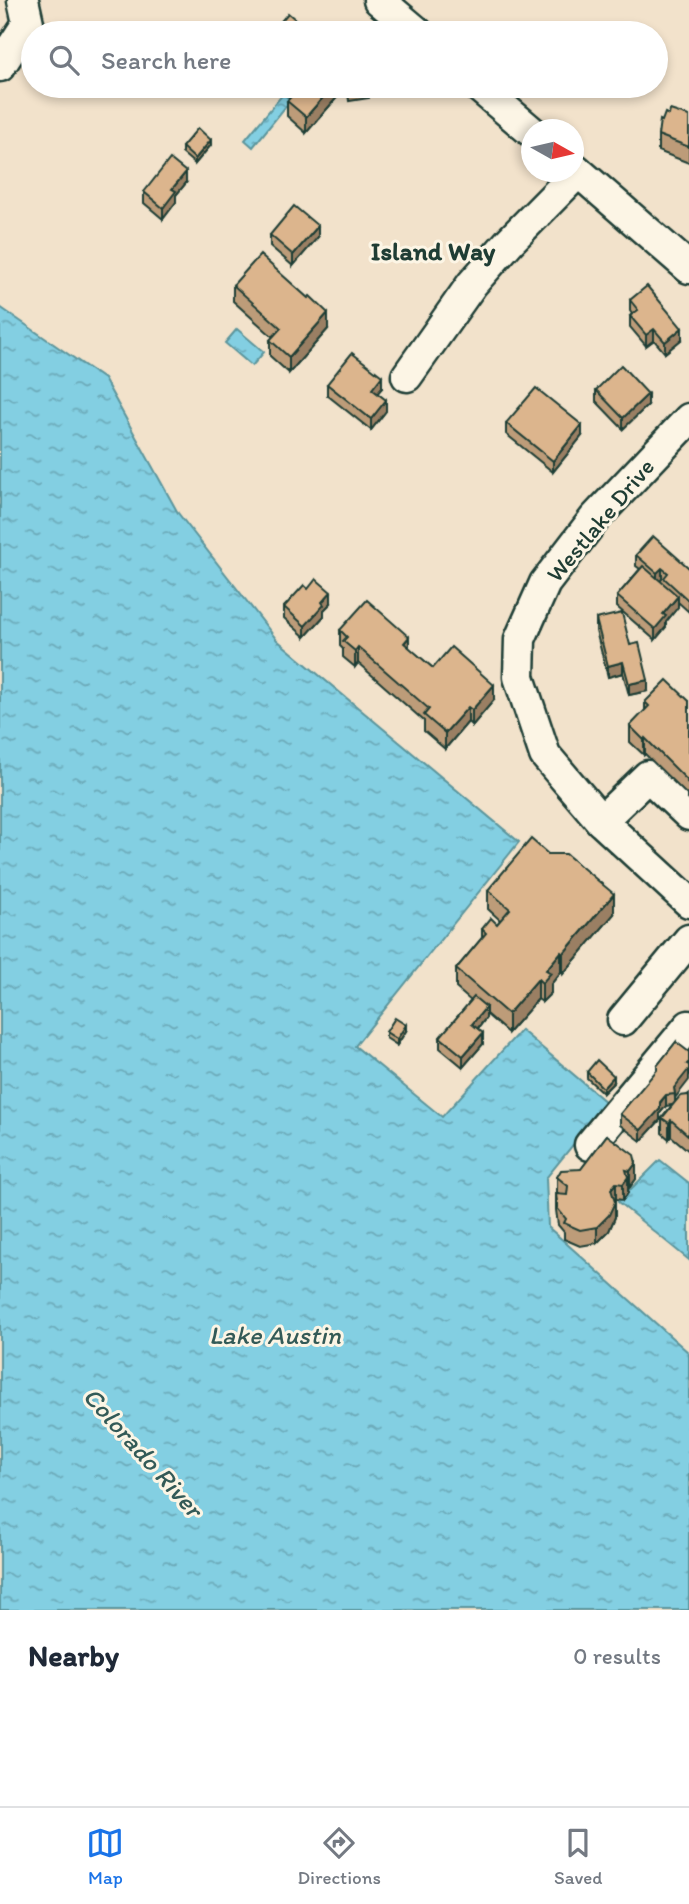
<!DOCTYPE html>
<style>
:root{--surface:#fff;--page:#f2f2f3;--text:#1f2937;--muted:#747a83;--line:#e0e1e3;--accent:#1a73e8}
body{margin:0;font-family:Itim,sans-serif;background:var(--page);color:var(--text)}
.compass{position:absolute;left:521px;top:119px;width:63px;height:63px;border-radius:50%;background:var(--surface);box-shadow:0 4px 10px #0003;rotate:98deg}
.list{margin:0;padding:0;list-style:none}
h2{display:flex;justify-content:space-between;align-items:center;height:91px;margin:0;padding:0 28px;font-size:30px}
h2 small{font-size:23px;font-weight:400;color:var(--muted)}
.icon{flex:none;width:38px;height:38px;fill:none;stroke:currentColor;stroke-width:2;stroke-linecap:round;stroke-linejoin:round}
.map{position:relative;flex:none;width:689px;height:1610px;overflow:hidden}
.search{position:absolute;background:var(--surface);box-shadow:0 4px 10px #0003;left:21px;right:21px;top:21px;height:77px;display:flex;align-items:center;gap:18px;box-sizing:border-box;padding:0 24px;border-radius:38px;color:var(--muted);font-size:26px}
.sheet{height:196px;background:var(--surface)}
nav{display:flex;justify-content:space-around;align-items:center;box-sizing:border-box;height:98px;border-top:2px solid var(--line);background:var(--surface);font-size:19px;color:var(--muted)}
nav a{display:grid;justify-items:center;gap:4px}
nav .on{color:var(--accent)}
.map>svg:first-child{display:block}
.water{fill:url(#water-ripples);stroke:#5b959c;stroke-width:2}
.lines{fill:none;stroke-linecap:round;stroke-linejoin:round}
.minor-casing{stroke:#1f3d34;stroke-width:35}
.minor{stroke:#fcf5e5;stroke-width:30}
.wall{fill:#bd9c79;stroke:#1f3d34;stroke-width:2}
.shaded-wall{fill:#9a7f63;stroke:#1f3d34;stroke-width:2}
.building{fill:#dcb58d;stroke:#1f3d34;stroke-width:2}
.labels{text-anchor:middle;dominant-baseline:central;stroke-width:6;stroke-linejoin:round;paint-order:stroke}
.street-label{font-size:24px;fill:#1f3d34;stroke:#fcf5e5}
.neighbourhood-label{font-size:26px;font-weight:bold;fill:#1f3d34;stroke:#fcf5e5}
.water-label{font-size:26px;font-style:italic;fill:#335a57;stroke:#fcf5e5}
</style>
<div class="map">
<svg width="689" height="1610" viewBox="0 0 689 1610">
<defs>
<pattern id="water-ripples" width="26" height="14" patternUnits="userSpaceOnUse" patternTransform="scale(1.75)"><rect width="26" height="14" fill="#83cfe2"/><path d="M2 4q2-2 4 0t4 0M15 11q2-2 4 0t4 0" fill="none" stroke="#6ba9b8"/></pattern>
</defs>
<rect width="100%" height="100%" fill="#f2e2cb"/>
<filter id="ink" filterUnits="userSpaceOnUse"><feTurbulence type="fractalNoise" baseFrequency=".0143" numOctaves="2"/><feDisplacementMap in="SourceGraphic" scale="14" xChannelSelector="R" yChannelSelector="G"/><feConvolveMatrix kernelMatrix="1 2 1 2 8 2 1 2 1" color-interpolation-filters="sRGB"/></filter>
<g filter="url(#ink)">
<g class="water">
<polygon points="283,94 291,100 253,147 245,140"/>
<polygon points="0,307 104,379 178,513 277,640 519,842 355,1046 442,1117 521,1030 607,1103 546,1178 548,1227 689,1353 689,1610 0,1610"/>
<polygon points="237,329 264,352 252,366 225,343"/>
<polygon points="660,1160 689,1183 689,1260 618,1202"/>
</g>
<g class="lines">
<defs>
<g id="minor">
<polyline points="379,0 418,33"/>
<polyline points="0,66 28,23 23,0"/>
<polyline points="478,86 532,132"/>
<polyline points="574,168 689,268"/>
<polyline points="407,376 472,284 510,241 578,172"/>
<polyline points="689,419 595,518 545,583 520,639 519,677 545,755 601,821 689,902"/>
<polyline points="601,821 648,776 689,815"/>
<polyline points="623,1020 689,940"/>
<polyline points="590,1145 689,1026"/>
</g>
</defs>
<use href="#minor" class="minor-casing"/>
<use href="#minor" class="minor"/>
</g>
<g class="wall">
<polygon points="279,86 347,86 306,133 287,116 287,101 291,96"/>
<polygon points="347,86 369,86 369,98 349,101"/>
<polygon points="669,115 689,116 689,163 658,151 658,135 662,121"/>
<polygon points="211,145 195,164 182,153 182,147"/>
<polygon points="186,183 176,195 176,202 163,219 144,203 144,192"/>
<polygon points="270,235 318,237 293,266 270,246"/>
<polygon points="233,285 328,329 289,373 270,356 270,340 273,337 233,301"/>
<polygon points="630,300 682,339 665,353 654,340 646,346 630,327 630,316 632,314 630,311"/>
<polygon points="327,384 382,388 377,393 386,411 371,430 327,395"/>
<polygon points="596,390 648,405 623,429 596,401"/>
<polygon points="506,423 582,436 553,472 506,434"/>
<polygon points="636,555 689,568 689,612 678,602 678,607 666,622 666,627 655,640 617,607 617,596 640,569 636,566"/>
<polygon points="308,589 331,603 324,610 324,616 305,637 284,618 284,607"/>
<polygon points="596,619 630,645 648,691 629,695 623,673 608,677 596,631"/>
<polygon points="340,630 409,648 433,668 494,700 472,726 468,722 445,749 424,731 424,721 358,663 355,667 343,657 343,649 340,646"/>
<polygon points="689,701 689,800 687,798 687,795 645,754 644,755 630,742 630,726 645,711 645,702"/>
<polygon points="488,890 614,914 563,974 561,972 551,984 551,993 542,1002 538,999 508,1033 486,1014 486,1018 478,1029 483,1044 463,1067 440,1048 440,1037 471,1001 456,988 456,969 482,938 482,929 497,924 500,920 488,909"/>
<polygon points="406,1031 397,1045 386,1038 386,1032"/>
<polygon points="676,1042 675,1102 689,1094 689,1151 671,1136 669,1139 662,1133 662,1118 672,1105 666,1106 660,1113 660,1120 641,1141 620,1125 620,1114 657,1071 657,1066"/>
<polygon points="587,1072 614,1082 603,1093 587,1078"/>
<polygon points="607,1135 636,1179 630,1187 628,1187 628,1193 623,1200 616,1199 614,1200 615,1217 609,1231 597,1243 580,1246 564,1239 564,1232 558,1225 556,1210 556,1194 558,1194 557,1193 557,1177 581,1169"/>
</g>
<g class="shaded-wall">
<polygon points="333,86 347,86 306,133 306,117"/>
<polygon points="211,140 211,145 195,164 195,159"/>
<polygon points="186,172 186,183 176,195 176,202 163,219 163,208 172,189"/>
<polygon points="318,226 318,237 293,266 293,255"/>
<polygon points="328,313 328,329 289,373 289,357"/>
<polygon points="682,328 682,339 665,353 665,342"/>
<polygon points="654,329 654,340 646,346 646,335"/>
<polygon points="382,376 382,388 372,400 372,389"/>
<polygon points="648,394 648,405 623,429 623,418"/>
<polygon points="386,400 386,411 371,430 371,419"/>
<polygon points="582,425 582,436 553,472 553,461"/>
<polygon points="662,568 662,579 657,584 657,573"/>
<polygon points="331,592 331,603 324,610 324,616 305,637 305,626 322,602"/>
<polygon points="678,596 678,607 666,622 666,627 655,640 655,629 663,614"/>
<polygon points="409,637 409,653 404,643"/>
<polygon points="358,647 358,663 355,667 355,651"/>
<polygon points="623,662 623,673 608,677 608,666"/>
<polygon points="648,680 648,691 629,695 629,684"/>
<polygon points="494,685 494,700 472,726 472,710"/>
<polygon points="468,707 468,722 445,749 445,733"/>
<polygon points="645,738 645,754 644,755 644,740"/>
<polygon points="614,894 614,914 563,974 563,954"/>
<polygon points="561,952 561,972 551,984 551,993 542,1002 542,983 546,970"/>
<polygon points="538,979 538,999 508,1033 508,1014"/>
<polygon points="486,1007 486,1018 472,1035 472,1024"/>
<polygon points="406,1025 406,1031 397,1045 397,1039"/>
<polygon points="483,1033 483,1044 463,1067 463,1056"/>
<polygon points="689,1062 689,1080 675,1098 674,1088"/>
<polygon points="614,1076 614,1082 603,1093 603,1088"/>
<polygon points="666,1095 666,1106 660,1113 660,1120 641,1141 641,1130"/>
<polygon points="671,1120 671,1136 669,1139 669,1123"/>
<polygon points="636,1163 636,1179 630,1187 630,1171"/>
<polygon points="628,1177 628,1193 623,1200 623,1184"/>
<polygon points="616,1183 616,1199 611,1205 611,1189"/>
<polygon points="615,1202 615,1217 609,1231 597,1243 597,1227"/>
</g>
<g class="building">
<polygon points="288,13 303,26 306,23 317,32 325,23 336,32 336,33 271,33"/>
<polygon points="295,86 333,86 306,117 287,101 297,90 294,87"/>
<polygon points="670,110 689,116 689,147 658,135 660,120 662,121 665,113 669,115"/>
<polygon points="198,128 211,140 195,159 182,147"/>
<polygon points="170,159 186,172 172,189 176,191 163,208 144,192"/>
<polygon points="294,206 318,226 293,255 270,235"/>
<polygon points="260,255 308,298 310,296 328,313 289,357 270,340 281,328 233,285"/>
<polygon points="647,286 682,328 665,342 654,329 646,335 630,316 638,310 630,300"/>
<polygon points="352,353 382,376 372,389 386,400 371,419 327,384"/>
<polygon points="621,365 648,394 623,418 596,390"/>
<polygon points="536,388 582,425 553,461 506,423"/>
<polygon points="653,536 689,568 689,601 664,578 668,573 662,568 657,573 636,555"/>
<polygon points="643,566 678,596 663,614 666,616 655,629 617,596"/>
<polygon points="316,579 331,592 322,602 324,605 305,626 284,607 304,585 308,589"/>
<polygon points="367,600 409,637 404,643 433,668 451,647 494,685 472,710 468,707 445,733 424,715 429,709 358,647 355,651 343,641 347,637 340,630"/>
<polygon points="622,613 630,645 639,643 648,680 629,684 623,662 608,666 596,619"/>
<polygon points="667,680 689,701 689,784 687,782 688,781 645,738 644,740 630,726 649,706 645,702"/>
<polygon points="531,839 548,854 566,854 614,894 563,954 561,952 546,970 551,973 542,983 538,979 508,1014 456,969 486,933 482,929 491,918 497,924 510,909 488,890"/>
<polygon points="474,997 486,1007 472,1024 483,1033 463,1056 440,1037"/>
<polygon points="395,1018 406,1025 397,1039 386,1032"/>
<polygon points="676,1042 689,1052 689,1062 687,1064 689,1065 689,1069 674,1088 675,1094 666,1095 660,1102 660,1109 641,1130 620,1114 657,1070 657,1066"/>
<polygon points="597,1060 614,1076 603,1088 587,1072"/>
<polygon points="689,1094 689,1136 671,1120 669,1123 662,1118 680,1096 688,1095"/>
<polygon points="607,1135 634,1155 636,1163 630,1171 626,1170 628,1177 623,1184 616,1183 611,1189 615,1202 609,1215 597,1227 580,1230 564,1223 566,1219 558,1209 556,1194 567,1195 568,1186 557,1177 561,1170 581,1169"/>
</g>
</g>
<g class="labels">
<g class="street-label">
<text transform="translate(600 520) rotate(-50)">Westlake Drive</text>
</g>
<g class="neighbourhood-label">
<text x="433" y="251">Island Way</text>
</g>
<g class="water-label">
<text x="275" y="1335">Lake Austin</text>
<text transform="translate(143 1452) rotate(48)">Colorado River</text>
</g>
</g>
</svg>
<svg class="compass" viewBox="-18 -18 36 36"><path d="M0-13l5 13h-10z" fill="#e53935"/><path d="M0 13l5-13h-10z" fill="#747a83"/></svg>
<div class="search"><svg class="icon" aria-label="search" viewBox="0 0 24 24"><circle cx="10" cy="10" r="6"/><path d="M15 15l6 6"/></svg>Search here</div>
</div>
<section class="sheet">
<h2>Nearby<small>0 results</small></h2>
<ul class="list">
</ul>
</section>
<nav>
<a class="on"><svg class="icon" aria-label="map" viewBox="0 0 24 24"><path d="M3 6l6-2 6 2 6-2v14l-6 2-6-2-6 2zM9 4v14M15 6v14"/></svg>Map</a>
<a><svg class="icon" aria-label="directions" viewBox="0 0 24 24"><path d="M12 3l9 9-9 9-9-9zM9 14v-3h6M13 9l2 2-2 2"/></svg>Directions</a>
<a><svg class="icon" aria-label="saved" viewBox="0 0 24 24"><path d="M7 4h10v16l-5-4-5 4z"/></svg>Saved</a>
</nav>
